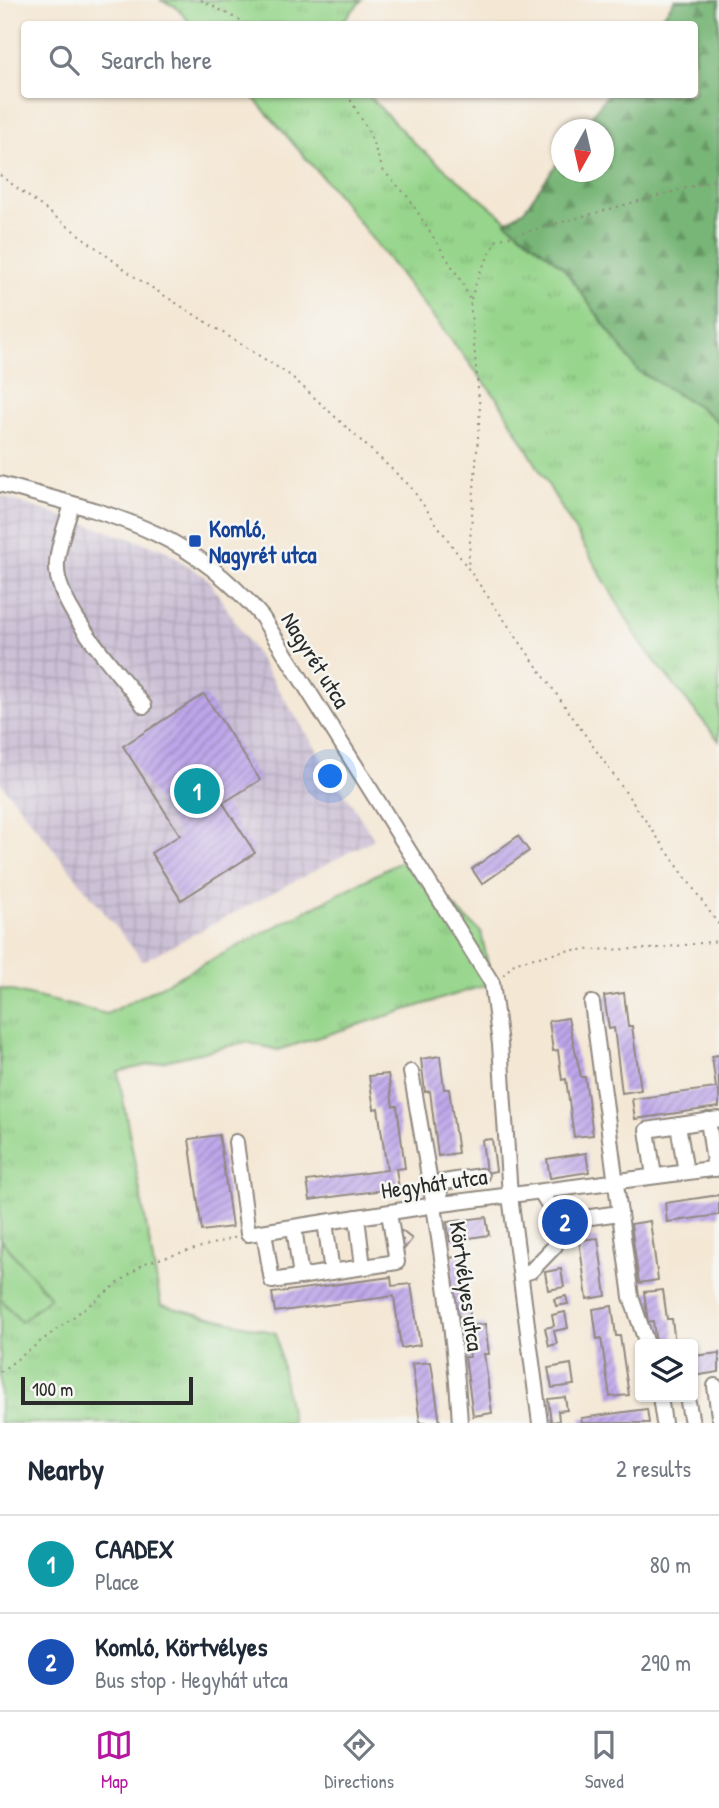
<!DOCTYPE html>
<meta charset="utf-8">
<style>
:root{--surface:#fff;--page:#f2f2f3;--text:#1f2937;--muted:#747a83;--line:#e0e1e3;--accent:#b5179e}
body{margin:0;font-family:"Patrick Hand",sans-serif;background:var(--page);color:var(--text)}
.controls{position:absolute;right:21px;bottom:21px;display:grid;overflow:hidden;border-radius:7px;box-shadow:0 2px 5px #0004}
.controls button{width:63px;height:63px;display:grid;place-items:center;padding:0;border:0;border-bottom:2px solid var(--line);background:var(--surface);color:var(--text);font:35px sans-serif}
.compass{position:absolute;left:551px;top:119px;width:63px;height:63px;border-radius:50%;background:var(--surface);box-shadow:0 2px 5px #0004;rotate:188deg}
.scale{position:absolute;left:21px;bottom:18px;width:172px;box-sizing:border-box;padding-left:7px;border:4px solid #2b2b2b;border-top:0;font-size:19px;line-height:24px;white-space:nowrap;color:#2b2b2b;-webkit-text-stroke:5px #f6f6f2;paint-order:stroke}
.you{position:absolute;left:331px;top:777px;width:24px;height:24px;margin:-18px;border:5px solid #fff;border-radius:50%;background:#1a73e8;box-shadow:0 0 0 10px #1a73e833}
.badge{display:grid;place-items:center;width:46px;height:46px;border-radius:50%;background:var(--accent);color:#fff;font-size:23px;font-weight:700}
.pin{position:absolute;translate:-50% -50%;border:4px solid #fff;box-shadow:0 2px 7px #0006}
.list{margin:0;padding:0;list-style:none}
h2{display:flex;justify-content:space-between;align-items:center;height:91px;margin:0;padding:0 28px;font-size:30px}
h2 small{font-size:23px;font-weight:400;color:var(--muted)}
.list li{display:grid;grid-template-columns:46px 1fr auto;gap:21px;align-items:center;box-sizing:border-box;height:98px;padding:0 28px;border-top:2px solid var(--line)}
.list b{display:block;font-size:26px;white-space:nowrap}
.list p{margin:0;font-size:23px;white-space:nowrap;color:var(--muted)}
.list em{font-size:23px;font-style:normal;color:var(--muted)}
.icon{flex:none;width:38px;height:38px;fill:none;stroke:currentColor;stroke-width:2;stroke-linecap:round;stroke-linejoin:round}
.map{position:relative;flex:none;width:719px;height:1423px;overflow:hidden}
.search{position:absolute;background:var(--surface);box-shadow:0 2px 5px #0004;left:21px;right:21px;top:21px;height:77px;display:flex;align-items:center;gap:18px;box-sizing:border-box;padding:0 24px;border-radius:7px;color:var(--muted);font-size:26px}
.sheet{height:287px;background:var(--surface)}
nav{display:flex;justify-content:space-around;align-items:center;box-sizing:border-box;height:98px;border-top:2px solid var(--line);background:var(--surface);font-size:19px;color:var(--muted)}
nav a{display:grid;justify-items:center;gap:4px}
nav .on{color:var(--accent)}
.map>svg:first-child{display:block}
.industrial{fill:url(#industrial-grid)}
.grass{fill:url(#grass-tufts);stroke:#60805b;stroke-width:2}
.forest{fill:url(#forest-firs);stroke:#527051;stroke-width:2}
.pitch{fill:#96d58b;stroke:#60805b;stroke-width:2}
.building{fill:url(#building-hatch)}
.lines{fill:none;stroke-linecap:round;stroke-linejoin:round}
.minor-casing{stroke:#908980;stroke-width:18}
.path{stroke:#908980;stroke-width:2;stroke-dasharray:2 5;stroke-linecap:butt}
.minor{stroke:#fff;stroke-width:14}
.transit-dot{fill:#1a4fb4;stroke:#f6f6f2;stroke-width:2.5}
.labels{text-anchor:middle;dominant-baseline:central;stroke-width:5;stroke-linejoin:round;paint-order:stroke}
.transit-label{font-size:23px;font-weight:bold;fill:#164399;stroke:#f6f6f2;text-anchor:start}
.street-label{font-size:23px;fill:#2b2b2b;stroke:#f6f6f2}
</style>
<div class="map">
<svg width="719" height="1423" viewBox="0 0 719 1423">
<defs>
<pattern id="industrial-grid" width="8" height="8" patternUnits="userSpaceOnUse" patternTransform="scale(1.75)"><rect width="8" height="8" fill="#cbbfd5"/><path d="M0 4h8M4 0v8" fill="none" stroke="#aea4b7"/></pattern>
<pattern id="grass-tufts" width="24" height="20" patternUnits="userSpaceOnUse" patternTransform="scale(1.75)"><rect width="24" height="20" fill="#96d58b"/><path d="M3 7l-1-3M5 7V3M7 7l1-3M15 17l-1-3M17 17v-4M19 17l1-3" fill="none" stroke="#81b778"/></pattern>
<pattern id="forest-firs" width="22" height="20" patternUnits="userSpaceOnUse" patternTransform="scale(1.75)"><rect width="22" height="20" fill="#78b677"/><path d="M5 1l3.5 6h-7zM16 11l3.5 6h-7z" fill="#639462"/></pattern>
<pattern id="building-hatch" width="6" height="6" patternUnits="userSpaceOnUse" patternTransform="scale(1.75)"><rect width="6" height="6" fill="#bea6ea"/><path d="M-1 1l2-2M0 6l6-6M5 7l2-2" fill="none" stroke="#9b87be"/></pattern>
</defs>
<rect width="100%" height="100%" fill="#f6f6f2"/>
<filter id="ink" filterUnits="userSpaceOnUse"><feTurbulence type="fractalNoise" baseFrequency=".0143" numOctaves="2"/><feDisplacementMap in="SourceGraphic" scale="14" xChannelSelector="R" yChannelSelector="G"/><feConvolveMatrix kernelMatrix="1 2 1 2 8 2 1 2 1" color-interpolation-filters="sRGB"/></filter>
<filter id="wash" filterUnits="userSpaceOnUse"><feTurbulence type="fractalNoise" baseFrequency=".00686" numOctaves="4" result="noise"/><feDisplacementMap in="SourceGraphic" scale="28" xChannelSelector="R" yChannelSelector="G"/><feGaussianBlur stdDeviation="1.57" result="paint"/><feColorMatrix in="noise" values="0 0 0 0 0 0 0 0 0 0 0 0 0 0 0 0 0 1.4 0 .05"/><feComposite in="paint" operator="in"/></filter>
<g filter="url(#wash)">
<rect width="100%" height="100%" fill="#f4e7d4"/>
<polygon class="industrial" points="0,496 165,550 208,579 374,839 143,961 0,782"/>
<g class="grass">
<polygon points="160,0 362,0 340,24 191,24 175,6"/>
<polygon points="251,95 368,95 416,145 562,266 638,371 698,406 719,423 719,741 642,645 499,401 337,194"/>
<polygon points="404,860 481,932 492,983 278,1050 246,1042 118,1072 161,1305 276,1333 292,1423 0,1423 0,988 107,1014"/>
</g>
<polygon class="forest" points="675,0 719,0 719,423 698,406 638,371 562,266 506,222 524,210 561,158 562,172 604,172 604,130 582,129 607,95 694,94 694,24 657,24"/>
<polygon class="pitch" points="1,1240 50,1297 21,1322 0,1298"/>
<g id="blocks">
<g class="building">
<polygon points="204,694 260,780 223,803 255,853 181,900 151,853 180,835 123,746"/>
<polygon points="518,836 529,851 482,884 472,869"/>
<polygon points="624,993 628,1026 632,1026 641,1090 622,1093 614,1028 609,1029 604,996"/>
<polygon points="568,1018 581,1077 585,1077 593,1135 574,1137 566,1079 562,1080 558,1050 553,1051 549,1021"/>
<polygon points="719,1055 719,1107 635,1119 632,1099 716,1088 712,1056"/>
<polygon points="440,1056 444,1089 449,1089 458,1153 438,1156 430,1091 425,1092 421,1059"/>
<polygon points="388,1074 393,1106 397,1106 405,1168 396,1169 399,1188 310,1200 307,1181 387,1170 378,1108 374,1109 369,1076"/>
<polygon points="219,1135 232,1227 202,1231 189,1139"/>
<polygon points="492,1139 496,1171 486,1173 482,1140"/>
<polygon points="586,1153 589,1172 550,1178 547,1159"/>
<polygon points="719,1195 719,1215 667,1222 665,1203"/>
<polygon points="486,1217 489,1235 450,1241 447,1222"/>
<polygon points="650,1221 658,1280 639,1283 631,1224"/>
<polygon points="402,1231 412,1239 404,1249 399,1245 403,1240 398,1236"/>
<polygon points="598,1238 606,1296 587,1299 579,1240"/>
<polygon points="462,1256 470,1315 451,1318 443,1259"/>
<polygon points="561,1269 564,1287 548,1290 545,1272"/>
<polygon points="391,1277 392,1286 411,1284 420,1345 401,1348 394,1296 275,1312 272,1293"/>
<polygon points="663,1290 667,1319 672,1319 675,1344 656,1344 653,1321 648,1322 644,1292"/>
<polygon points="566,1296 568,1304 556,1306 554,1299"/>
<polygon points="612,1306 616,1336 620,1336 629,1395 610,1397 601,1338 597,1339 593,1309"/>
<polygon points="565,1312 568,1328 554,1331 557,1344 549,1346 545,1328 554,1326 552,1315"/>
<polygon points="485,1324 489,1354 484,1354 492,1413 473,1416 465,1357 470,1357 466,1327"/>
<polygon points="719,1353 719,1372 693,1376 693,1356"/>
<polygon points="431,1362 440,1423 420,1423 412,1364"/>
<polygon points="571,1364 574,1385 552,1388 548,1368"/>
<polygon points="565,1397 567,1410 558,1411 559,1421 551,1422 548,1399"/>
<polygon points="647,1409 649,1423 582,1423 581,1418"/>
</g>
</g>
</g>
<g filter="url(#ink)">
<use href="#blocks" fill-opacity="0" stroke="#908980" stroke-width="2"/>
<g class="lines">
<defs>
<g id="minor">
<path d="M 0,484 C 109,514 186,527 262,617 L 492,983 L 500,1044 L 510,1196 L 540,1423"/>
<path d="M 72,504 C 67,523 58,543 57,563 C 53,605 119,672 144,706"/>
<polyline points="592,1003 631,1297 647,1344"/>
<path d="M 411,1072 C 431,1188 453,1305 460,1423"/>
<polyline points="708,1120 715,1169"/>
<polyline points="678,1125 686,1172"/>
<polyline points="236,1142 248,1234 442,1204 719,1168"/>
<polyline points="654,1176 647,1130 719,1119"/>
<polyline points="441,1200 438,1183 481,1176"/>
<polyline points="357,1217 363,1267"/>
<polyline points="576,1219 620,1213"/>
<polyline points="325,1222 332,1272"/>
<polyline points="294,1227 301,1277"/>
<polyline points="264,1232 272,1281 397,1262 389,1213"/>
<polyline points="521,1274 531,1271 555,1246 555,1215 541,1192"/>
<polyline points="715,1386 719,1416"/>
<polyline points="660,1397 664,1423"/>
<polyline points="687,1397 692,1423"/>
</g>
</defs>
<use href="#minor" class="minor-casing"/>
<g class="path">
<polyline points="201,0 247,24"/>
<polyline points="347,94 368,130 383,170 408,197 463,284 470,301 480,411 468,567"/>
<polyline points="0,175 135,277 291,376 410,486 719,925"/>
<polyline points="471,299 479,274 497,240 719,179"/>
<polyline points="503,975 516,962 571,950 650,949 719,941"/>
<polyline points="0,1372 145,1263 237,1237"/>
</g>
<use href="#minor" class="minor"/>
</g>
</g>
<rect class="transit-dot" x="188" y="534" width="14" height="14" rx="3.5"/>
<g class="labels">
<g class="transit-label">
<text x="209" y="528">Komló,<tspan x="209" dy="26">Nagyrét utca</tspan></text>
</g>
<g class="street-label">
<text transform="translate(316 660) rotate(58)">Nagyrét utca</text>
<text transform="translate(434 1183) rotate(-8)">Hegyhát utca</text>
<text transform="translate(467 1286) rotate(82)">Körtvélyes utca</text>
</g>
</g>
</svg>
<div class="controls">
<button><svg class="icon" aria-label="layers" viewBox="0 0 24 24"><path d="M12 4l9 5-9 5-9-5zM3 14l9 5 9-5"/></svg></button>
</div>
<svg class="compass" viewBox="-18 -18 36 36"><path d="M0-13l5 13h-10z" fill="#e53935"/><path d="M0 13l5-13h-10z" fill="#747a83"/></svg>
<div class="scale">100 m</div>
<div class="you"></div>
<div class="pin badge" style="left:197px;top:791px;background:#0f9aa8">1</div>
<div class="pin badge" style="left:565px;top:1222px;background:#1a4fb4">2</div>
<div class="search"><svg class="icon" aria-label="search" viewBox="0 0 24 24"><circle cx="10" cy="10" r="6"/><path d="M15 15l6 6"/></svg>Search here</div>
</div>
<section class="sheet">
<h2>Nearby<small>2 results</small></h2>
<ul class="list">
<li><span class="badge" style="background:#0f9aa8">1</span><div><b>CAADEX</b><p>Place</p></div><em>80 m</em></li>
<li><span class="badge" style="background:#1a4fb4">2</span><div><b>Komló, Körtvélyes</b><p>Bus stop · Hegyhát utca</p></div><em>290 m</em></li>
</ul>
</section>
<nav>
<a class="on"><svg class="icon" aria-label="map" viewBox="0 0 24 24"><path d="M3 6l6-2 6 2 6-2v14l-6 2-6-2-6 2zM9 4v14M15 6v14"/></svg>Map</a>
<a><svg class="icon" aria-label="directions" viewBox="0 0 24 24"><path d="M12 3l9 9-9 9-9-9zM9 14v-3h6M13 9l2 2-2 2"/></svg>Directions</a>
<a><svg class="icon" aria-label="saved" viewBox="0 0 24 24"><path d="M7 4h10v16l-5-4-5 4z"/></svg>Saved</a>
</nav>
